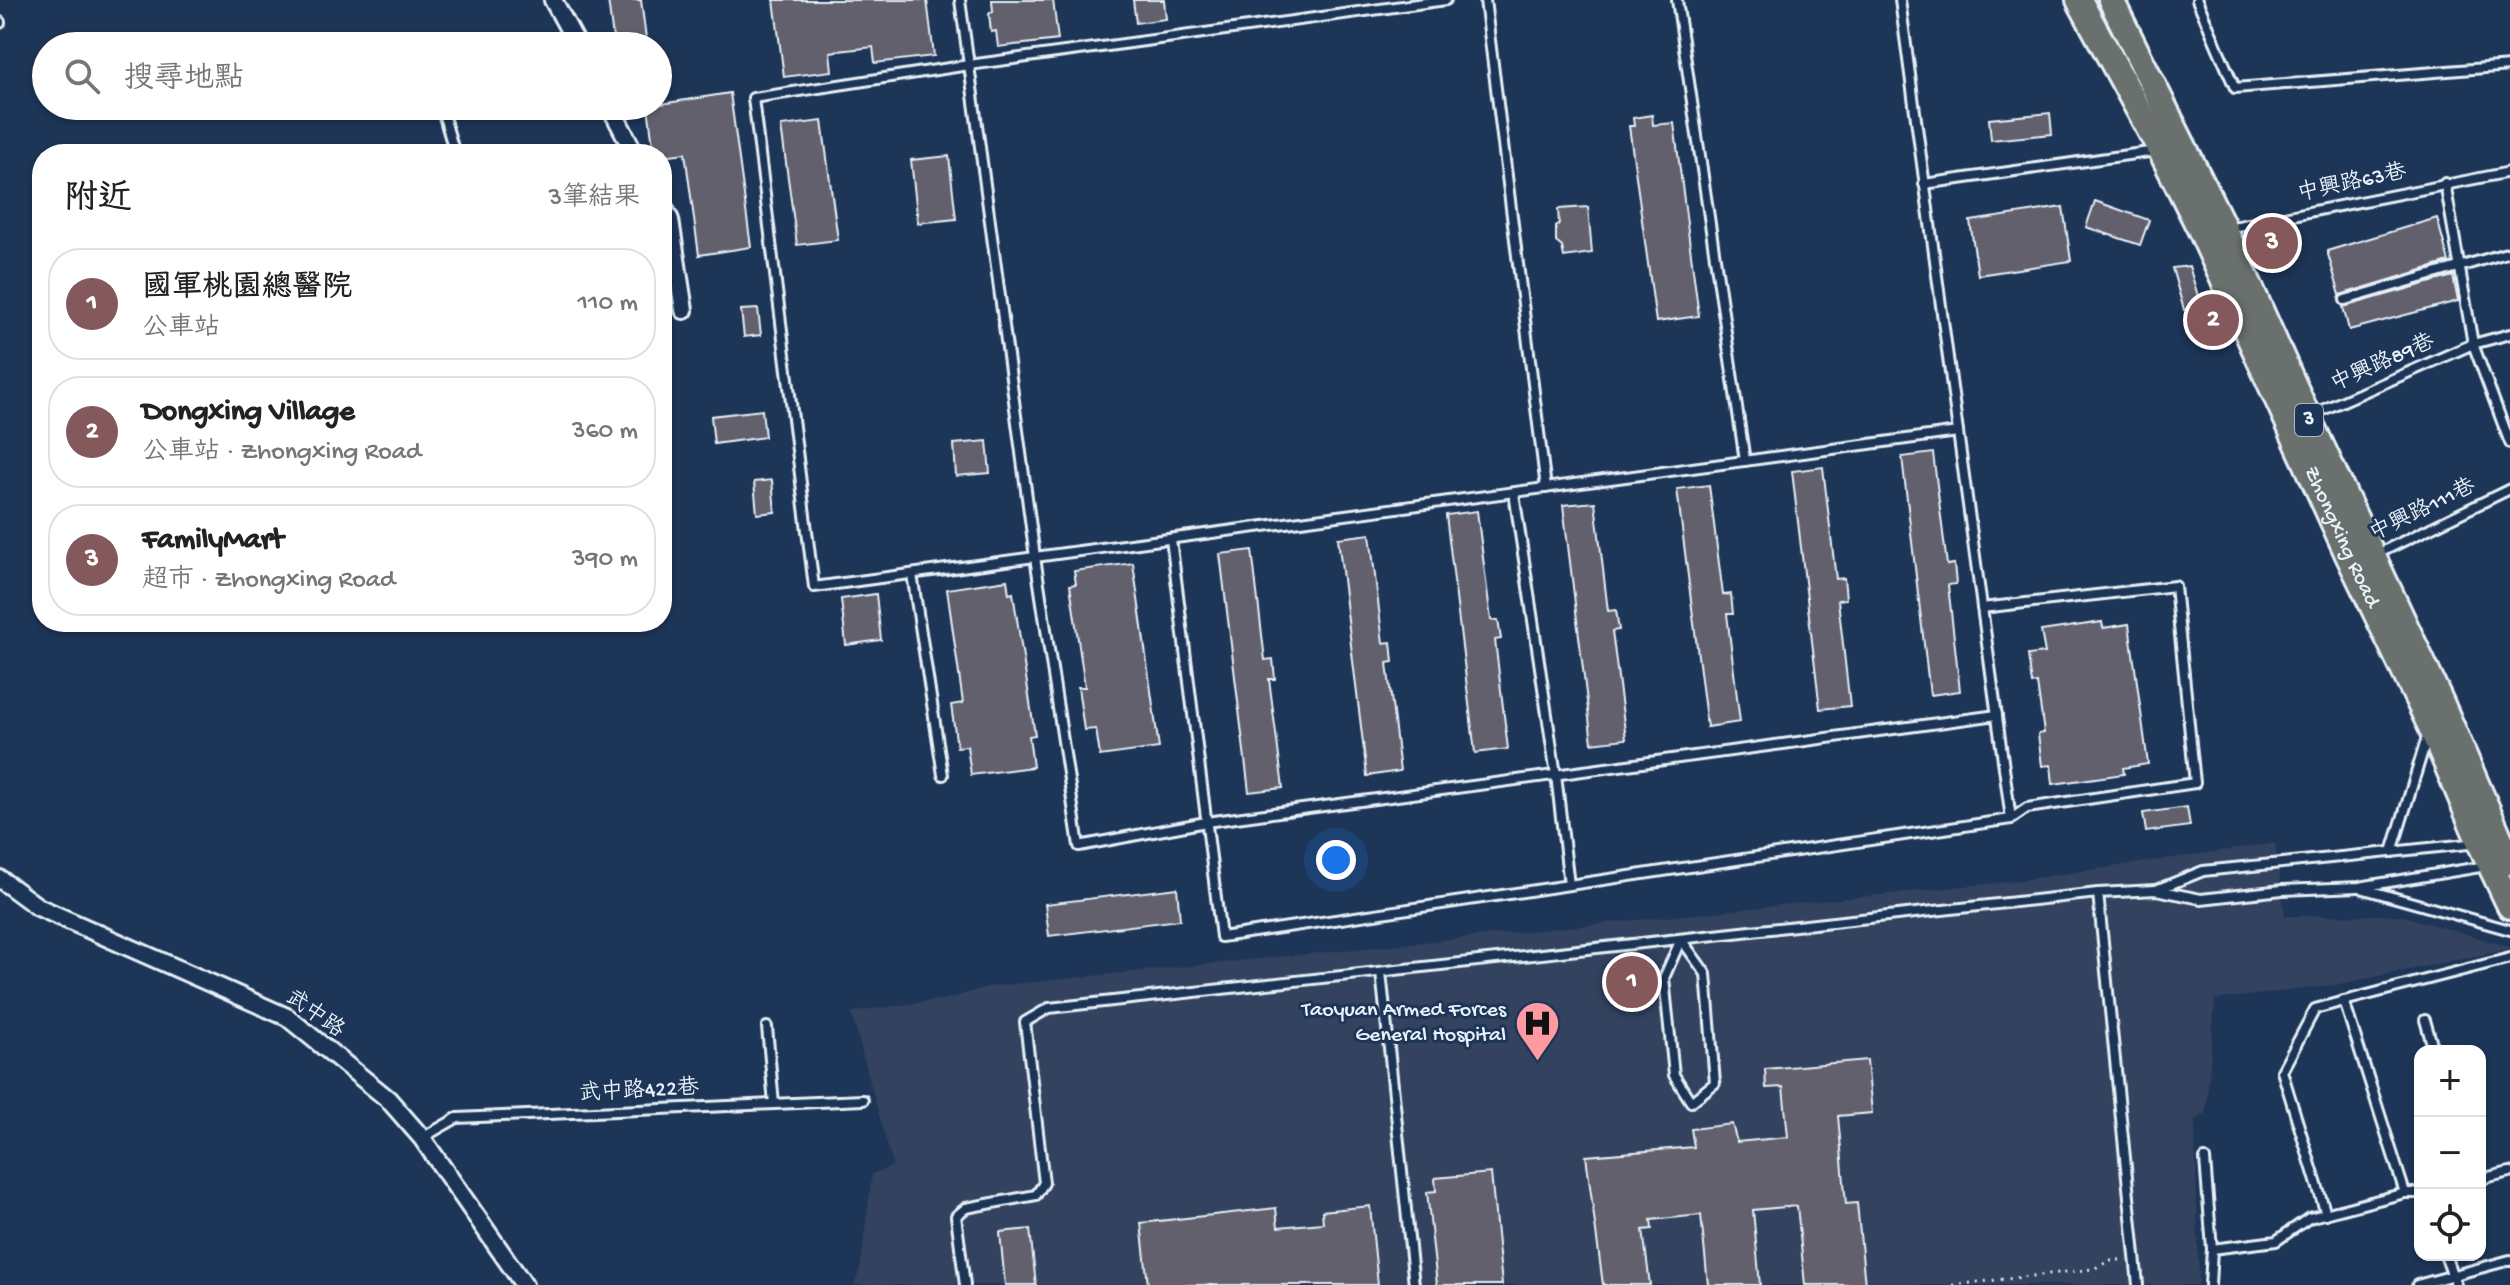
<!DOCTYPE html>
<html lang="zh-TW">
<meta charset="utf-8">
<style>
:root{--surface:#fff;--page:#f2f2f2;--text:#222;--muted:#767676;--line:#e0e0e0;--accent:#85585c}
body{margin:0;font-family:"Gochi Hand","LXGW WenKai TC",sans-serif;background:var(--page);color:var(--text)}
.controls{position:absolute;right:24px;bottom:24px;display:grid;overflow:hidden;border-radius:16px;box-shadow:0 2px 6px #0004}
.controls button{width:72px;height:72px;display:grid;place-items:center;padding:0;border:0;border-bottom:2px solid var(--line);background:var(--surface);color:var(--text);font:40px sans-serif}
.you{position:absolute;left:1336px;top:860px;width:28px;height:28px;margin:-20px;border:6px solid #fff;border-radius:50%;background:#1a73e8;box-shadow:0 0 0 12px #1a73e833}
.badge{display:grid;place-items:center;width:52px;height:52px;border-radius:50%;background:var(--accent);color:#fff;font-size:26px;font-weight:700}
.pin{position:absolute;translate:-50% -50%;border:4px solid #fff;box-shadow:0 2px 8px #0006}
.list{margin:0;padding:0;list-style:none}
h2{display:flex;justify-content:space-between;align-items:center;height:104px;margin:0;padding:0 32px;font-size:34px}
h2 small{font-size:26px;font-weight:400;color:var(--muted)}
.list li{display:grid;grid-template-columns:52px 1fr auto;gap:24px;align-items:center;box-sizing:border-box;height:112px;margin:0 16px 16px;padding:0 16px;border:2px solid var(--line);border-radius:32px}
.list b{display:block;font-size:30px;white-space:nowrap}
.list p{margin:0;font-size:26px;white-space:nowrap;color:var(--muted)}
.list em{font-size:26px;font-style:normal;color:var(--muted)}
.icon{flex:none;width:44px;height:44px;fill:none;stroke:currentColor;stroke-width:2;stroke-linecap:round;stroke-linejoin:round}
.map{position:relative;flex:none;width:2510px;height:1285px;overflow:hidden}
.search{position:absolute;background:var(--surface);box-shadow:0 2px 6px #0004;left:32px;top:32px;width:640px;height:88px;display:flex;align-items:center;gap:20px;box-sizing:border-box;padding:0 28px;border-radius:44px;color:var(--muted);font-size:30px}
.panel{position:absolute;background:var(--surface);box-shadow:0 2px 6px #0004;left:32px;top:144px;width:640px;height:488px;border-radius:32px}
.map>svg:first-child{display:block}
.built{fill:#32425e}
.building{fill:#64616e;stroke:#e8f1f8;stroke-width:2}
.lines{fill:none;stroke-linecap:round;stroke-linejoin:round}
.lane-casing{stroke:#e8f1f8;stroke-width:14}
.street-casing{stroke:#e8f1f8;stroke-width:22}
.primary-casing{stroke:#e8f1f8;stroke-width:30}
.path{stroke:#e8f1f8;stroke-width:3;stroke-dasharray:2 6;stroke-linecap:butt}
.lane{stroke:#1d3557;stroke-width:8}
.street{stroke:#1d3557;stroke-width:16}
.primary{stroke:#6b706d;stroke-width:24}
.labels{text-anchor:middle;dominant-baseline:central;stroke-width:6;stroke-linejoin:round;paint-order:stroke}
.shield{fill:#1d3557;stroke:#abb9c8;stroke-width:2}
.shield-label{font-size:20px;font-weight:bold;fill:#e8f1f8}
.street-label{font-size:22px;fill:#e8f1f8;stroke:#1d3557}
.poi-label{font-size:22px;fill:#e8f1f8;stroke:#1d3557;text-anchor:end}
</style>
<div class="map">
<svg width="2510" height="1285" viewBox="0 0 2510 1285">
<rect width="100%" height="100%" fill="#1d3557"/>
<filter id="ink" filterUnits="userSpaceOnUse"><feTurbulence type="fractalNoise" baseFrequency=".0125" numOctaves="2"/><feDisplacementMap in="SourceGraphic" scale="16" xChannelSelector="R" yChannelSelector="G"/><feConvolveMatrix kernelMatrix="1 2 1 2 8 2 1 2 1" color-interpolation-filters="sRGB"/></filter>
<g filter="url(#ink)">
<polygon class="built" points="2275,843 2285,916 2400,915 2510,947 2510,949 2336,985 2215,1000 2206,1113 2195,1121 2199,1285 854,1285 860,1269 872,1174 893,1166 851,1012 952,998 986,987 2014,881"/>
<g class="building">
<polygon points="608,0 641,0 647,46 614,46"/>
<polygon points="774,0 927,0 934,56 875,63 873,47 830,52 832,71 784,77"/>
<polygon points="992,0 1053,0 1058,40 998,47 996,31 991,32 989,13 993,12"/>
<polygon points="1133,0 1164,0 1166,19 1136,23"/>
<polygon points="730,93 751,247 699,255 685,153 662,156 662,154 654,154 648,106"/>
<polygon points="2050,113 2052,134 1991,140 1989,119"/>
<polygon points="1652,115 1653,125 1674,123 1699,316 1656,322 1629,126 1634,126 1633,118"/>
<polygon points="822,121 838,240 797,245 781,126"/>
<polygon points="949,156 956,219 918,223 911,160"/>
<polygon points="2095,201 2149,220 2140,245 2086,227"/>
<polygon points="1588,207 1592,253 1564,257 1562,247 1556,242 1556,227 1559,224 1558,209"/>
<polygon points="2063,207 2071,261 1978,275 1970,221"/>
<polygon points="2437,218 2449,262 2340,295 2327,251"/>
<polygon points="2189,266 2201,306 2184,310 2172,268"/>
<polygon points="2453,276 2458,301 2349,330 2343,307"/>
<polygon points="758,309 761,335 744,337 741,310"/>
<polygon points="762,410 765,437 714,444 711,416"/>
<polygon points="987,441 990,473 956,476 954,444"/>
<polygon points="1933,453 1947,565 1954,564 1956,584 1948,585 1960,691 1930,695 1902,457"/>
<polygon points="1823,467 1836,579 1844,578 1846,599 1838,600 1850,706 1820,709 1792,471"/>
<polygon points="772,480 775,512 757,514 754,482"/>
<polygon points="1709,485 1723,595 1731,594 1733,614 1727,614 1740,722 1707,727 1677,489"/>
<polygon points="1595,502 1608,611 1616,610 1619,630 1612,631 1626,739 1592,743 1563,505"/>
<polygon points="1477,511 1491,620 1498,620 1501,639 1495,640 1508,749 1475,753 1446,515"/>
<polygon points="1370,534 1383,643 1391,642 1393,662 1387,663 1400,771 1367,776 1338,538"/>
<polygon points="1252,550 1265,660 1273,659 1275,679 1269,679 1283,788 1249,792 1220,554"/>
<polygon points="1133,563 1159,748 1100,756 1096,729 1084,730 1078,687 1085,687 1070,585 1076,584 1074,571"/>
<polygon points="1007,580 1009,594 1013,593 1035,735 1029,736 1033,767 971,775 967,746 957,747 951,705 963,703 947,589"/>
<polygon points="876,594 881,640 846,645 841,599"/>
<polygon points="2102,622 2103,628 2129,624 2148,764 2123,768 2124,774 2053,784 2051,765 2042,766 2038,734 2044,733 2037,683 2032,684 2028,655 2045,653 2041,631"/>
<polygon points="2187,807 2190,826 2146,832 2143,813"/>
<polygon points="1177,888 1180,920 1049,936 1045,904"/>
<polygon points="1867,1060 1872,1113 1838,1116 1846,1204 1857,1203 1865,1285 1805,1285 1797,1206 1753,1210 1760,1285 1708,1285 1701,1215 1651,1220 1652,1229 1643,1230 1650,1285 1603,1285 1586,1156 1694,1147 1691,1129 1732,1124 1737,1142 1788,1137 1783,1087 1766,1088 1765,1069"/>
<polygon points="1491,1173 1502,1285 1437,1285 1427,1192 1436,1191 1435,1178"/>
<polygon points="1370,1206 1378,1285 1148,1285 1141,1223 1276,1208 1278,1227 1323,1223 1322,1211"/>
<polygon points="1030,1229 1036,1285 1005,1285 1000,1232"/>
</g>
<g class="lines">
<defs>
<g id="lane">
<polyline points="960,0 969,65 753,98 814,587 1035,557 1079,846 1206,822 1997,715"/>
<polyline points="1446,0 969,65 1035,557 1958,432 1900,0"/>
<polyline points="1485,0 1546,488"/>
<polyline points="1677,0 1745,461"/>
<polyline points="2197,0 2235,88 2510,66"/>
<polyline points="0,22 0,23"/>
<polyline points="441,106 455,154"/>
<polyline points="2445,183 2473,344 2510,443"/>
<polyline points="1924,184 2156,151"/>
<polyline points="2228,228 2510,172"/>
<polyline points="2345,300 2510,252"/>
<polyline points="2311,415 2473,344 2510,334"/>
<polyline points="1514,493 1556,775 1569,885"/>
<polyline points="1171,539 1221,937 2011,819 1958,432"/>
<polyline points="2375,555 2510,489"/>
<polyline points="912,574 943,775"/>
<polyline points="1982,608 2175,586 2195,783 2027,808 2011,819"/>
<polyline points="2392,852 2428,734"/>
<polyline points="2364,889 2510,930"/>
<polyline points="2156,890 2203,871 2478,843"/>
<polyline points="2098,893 2138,1285"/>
<polygon points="1681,939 1706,974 1715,1083 1691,1102 1674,1075 1664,978"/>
<polyline points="1381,972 1414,1285"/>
<polyline points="2425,1020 2434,1051"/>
<polyline points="767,1027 774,1104"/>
<polyline points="422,1138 457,1118 863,1100"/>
<polyline points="2205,1159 2212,1249 2210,1285"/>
<polyline points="2480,1179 2510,1172"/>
<polyline points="2405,1193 2344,1001 2510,958"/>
<polyline points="2326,1214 2282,1071 2315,1009 2344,1001"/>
<polyline points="2212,1249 2276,1241 2309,1218 2405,1193 2420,1193"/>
<polyline points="2445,1255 2456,1285"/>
<polyline points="965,1285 956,1216 966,1208 1036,1195 1044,1183 1025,1022 1049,1008 2098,893 2156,890 2201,899 2282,890 2359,887 2486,866"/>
<polyline points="2417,1285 2510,1260"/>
</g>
<g id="street">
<polyline points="553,0 578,46"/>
<polyline points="610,106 635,154"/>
<polyline points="662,204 670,220 684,310"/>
<polyline points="0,879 38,907 287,1017 388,1099 422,1138 524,1285"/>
</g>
<g id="primary">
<path id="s1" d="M 2079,0 L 2161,151 L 2202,233 L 2349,557 L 2430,725 L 2480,843 L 2510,906"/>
<polyline points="2111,0 2224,228 2308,417 2440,700 2510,862"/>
</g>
</defs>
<use href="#lane" class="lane-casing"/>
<use href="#street" class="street-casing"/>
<use href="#primary" class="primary-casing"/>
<polyline class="path" points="1953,1285 2093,1269 2111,1260 2122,1260"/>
<use href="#lane" class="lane"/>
<use href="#street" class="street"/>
<use href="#primary" class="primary"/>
</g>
</g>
<defs>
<symbol id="hospital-pin" viewBox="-11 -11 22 30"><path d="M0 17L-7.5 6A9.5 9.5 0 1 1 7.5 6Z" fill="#ff9aa2" stroke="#1d3557"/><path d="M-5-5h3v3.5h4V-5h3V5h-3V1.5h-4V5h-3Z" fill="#111"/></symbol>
</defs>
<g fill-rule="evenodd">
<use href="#hospital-pin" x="1512" y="998" width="51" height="69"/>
</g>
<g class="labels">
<rect class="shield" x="2295" y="404" width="28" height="32" rx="6"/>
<g class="shield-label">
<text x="2309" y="420">3</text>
</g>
<g class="street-label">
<text transform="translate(2352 184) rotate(-12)">中興路63巷</text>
<text transform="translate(2383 364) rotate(-24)">中興路89巷</text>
<text transform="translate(2423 511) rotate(-26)">中興路111巷</text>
<text stroke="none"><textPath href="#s1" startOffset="598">Zhongxing Road</textPath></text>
<text transform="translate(314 1015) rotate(35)">武中路</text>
<text transform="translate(639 1092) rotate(-3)">武中路422巷</text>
</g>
<g class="poi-label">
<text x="1506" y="1011">Taoyuan Armed Forces<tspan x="1506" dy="25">General Hospital</tspan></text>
</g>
</g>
</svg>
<div class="controls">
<button>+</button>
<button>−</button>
<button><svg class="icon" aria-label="locate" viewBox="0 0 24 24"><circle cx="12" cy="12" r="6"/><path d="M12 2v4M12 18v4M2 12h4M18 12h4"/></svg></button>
</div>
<div class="you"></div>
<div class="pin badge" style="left:1632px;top:982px">1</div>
<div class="pin badge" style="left:2213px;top:320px">2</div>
<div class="pin badge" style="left:2272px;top:243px">3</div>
<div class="search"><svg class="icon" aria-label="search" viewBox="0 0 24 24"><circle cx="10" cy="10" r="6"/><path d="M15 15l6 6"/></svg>搜尋地點</div>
<section class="panel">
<h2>附近<small>3筆結果</small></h2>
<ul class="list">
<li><span class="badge">1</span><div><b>國軍桃園總醫院</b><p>公車站</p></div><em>110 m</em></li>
<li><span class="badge">2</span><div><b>Dongxing Village</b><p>公車站 · Zhongxing Road</p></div><em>360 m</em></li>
<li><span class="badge">3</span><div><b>FamilyMart</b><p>超市 · Zhongxing Road</p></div><em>390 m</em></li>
</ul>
</section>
</div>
